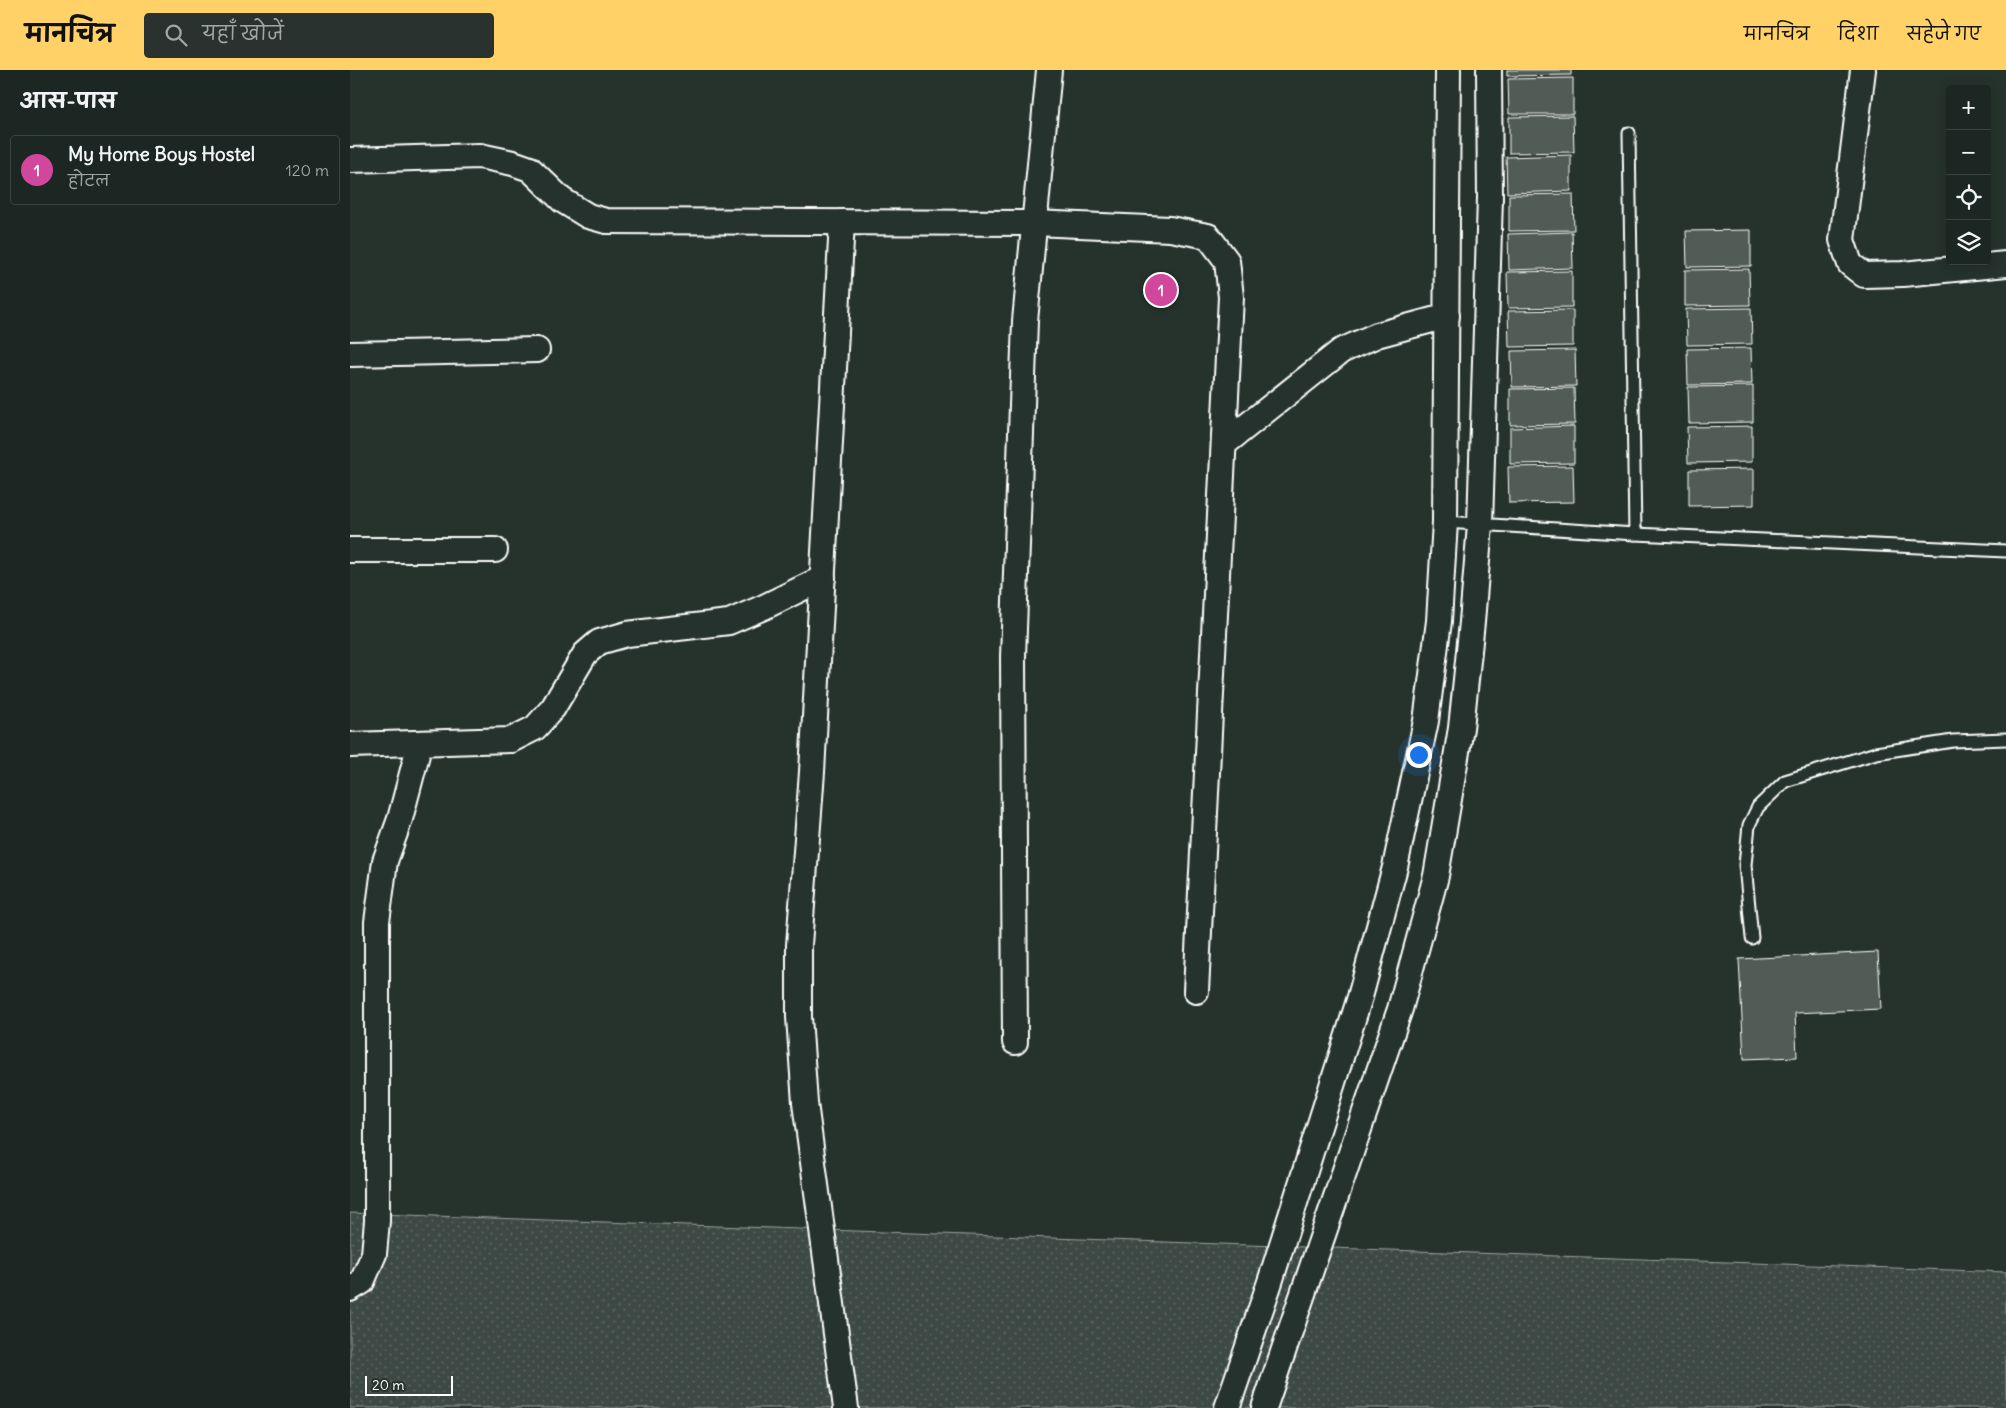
<!DOCTYPE html>
<html lang="hi">
<meta charset="utf-8">
<style>
:root{--surface:#1c2622;--page:#29322f;--text:#f1f3f6;--muted:#a0a5a5;--line:#3a4340;--accent:#ffd166}
body{margin:0;font-family:Delius,"Playpen Sans Deva",sans-serif;background:var(--page);color:var(--text)}
.controls{position:absolute;right:15px;top:15px;display:grid;overflow:hidden;border-radius:5px;box-shadow:0 2px 12px #0003}
.controls button{width:45px;height:45px;display:grid;place-items:center;padding:0;border:0;border-bottom:1px solid var(--line);background:var(--surface);color:var(--text);font:25px sans-serif}
.scale{position:absolute;left:15px;bottom:12px;width:88px;box-sizing:border-box;padding-left:5px;border:2px solid #fff;border-top:0;font-size:14px;line-height:18px;white-space:nowrap;color:#fff;-webkit-text-stroke:4px #26332d;paint-order:stroke}
.you{position:absolute;left:1068px;top:684px;width:18px;height:18px;margin:-12px;border:4px solid #fff;border-radius:50%;background:#1a73e8;box-shadow:0 0 0 8px #1a73e833}
.badge{display:grid;place-items:center;width:32px;height:32px;border-radius:50%;background:var(--accent);color:#fff;font-size:16px;font-weight:700}
.pin{position:absolute;translate:-50% -50%;border:2px solid #fff;box-shadow:0 1px 5px #0006}
.list{margin:0;padding:0;list-style:none}
h2{display:flex;justify-content:space-between;align-items:center;height:65px;margin:0;padding:0 20px;font-size:21px}
h2 small{font-size:16px;font-weight:400;color:var(--muted)}
.list li{display:grid;grid-template-columns:32px 1fr auto;gap:15px;align-items:center;box-sizing:border-box;height:70px;margin:0 10px 10px;padding:0 10px;border:1px solid var(--line);border-radius:5px}
.list b{display:block;font-size:19px;white-space:nowrap}
.list p{margin:0;font-size:16px;white-space:nowrap;color:var(--muted)}
.list em{font-size:16px;font-style:normal;color:var(--muted)}
.icon{flex:none;width:28px;height:28px;fill:none;stroke:currentColor;stroke-width:2;stroke-linecap:round;stroke-linejoin:round}
.map{position:relative;flex:none;width:1656px;height:1338px;overflow:hidden}
header{display:flex;align-items:center;gap:30px;box-sizing:border-box;height:70px;padding:0 25px;background:var(--accent);color:#111}
header strong{font-size:24px}
nav{display:flex;gap:28px;margin-inline-start:auto;font-size:18px}
.search{width:350px;height:45px;background:var(--page);display:flex;align-items:center;gap:12px;box-sizing:border-box;padding:0 18px;border-radius:5px;color:var(--muted);font-size:19px}
main{display:flex}
aside{flex:1;background:var(--surface)}
.map>svg:first-child{display:block}
.grass{fill:url(#grass-dots);stroke:#9ea4a2}
.building{fill:#515c57;stroke:#fff}
.lines{fill:none;stroke-linecap:round;stroke-linejoin:round}
.lane-casing{stroke:#fff;stroke-width:15}
.street-casing{stroke:#fff;stroke-width:28}
.lane{stroke:#26332d;stroke-width:11}
.street{stroke:#26332d;stroke-width:24}
</style>
<header>
<strong>मानचित्र</strong>
<div class="search"><svg class="icon" aria-label="search" viewBox="0 0 24 24"><circle cx="10" cy="10" r="6"/><path d="M15 15l6 6"/></svg>यहाँ खोजें</div>
<nav><a>मानचित्र</a><a>दिशा</a><a>सहेजे गए</a></nav>
</header>
<main>
<aside>
<h2>आस-पास<small></small></h2>
<ul class="list">
<li><span class="badge" style="background:#d1479c">1</span><div><b>My Home Boys Hostel</b><p>होटल</p></div><em>120 m</em></li>
</ul>
</aside>
<div class="map">
<svg width="1656" height="1338" viewBox="0 0 1656 1338">
<defs>
<pattern id="grass-dots" width="8" height="8" patternUnits="userSpaceOnUse" patternTransform="scale(1.25)"><rect width="8" height="8" fill="#3e4944"/><path d="M2 2h.1M6 6h.1" fill="none" stroke="#5b6460" stroke-width="1.8" stroke-linecap="round"/></pattern>
</defs>
<rect width="100%" height="100%" fill="#26332d"/>
<filter id="ink" filterUnits="userSpaceOnUse"><feTurbulence type="fractalNoise" baseFrequency=".02" numOctaves="2"/><feDisplacementMap in="SourceGraphic" scale="10" xChannelSelector="R" yChannelSelector="G"/><feConvolveMatrix kernelMatrix="1 2 1 2 8 2 1 2 1" color-interpolation-filters="sRGB"/></filter>
<g filter="url(#ink)">
<polygon class="grass" points="0,1143 1656,1202 1656,1338 0,1338"/>
<g class="building">
<polygon points="1157,0 1221,0 1221,5 1157,6"/>
<polygon points="1223,8 1223,44 1159,44 1158,9"/>
<polygon points="1223,46 1224,82 1159,83 1159,47"/>
<polygon points="1221,85 1221,121 1157,123 1156,87"/>
<polygon points="1223,124 1224,160 1159,161 1159,125"/>
<polygon points="1401,160 1401,196 1337,197 1336,161"/>
<polygon points="1222,162 1223,198 1159,200 1158,164"/>
<polygon points="1399,199 1400,235 1335,236 1335,200"/>
<polygon points="1222,201 1222,237 1158,238 1157,202"/>
<polygon points="1401,238 1402,274 1337,275 1336,239"/>
<polygon points="1223,240 1223,276 1159,277 1158,241"/>
<polygon points="1401,278 1402,314 1338,315 1337,279"/>
<polygon points="1225,280 1226,316 1162,317 1161,281"/>
<polygon points="1403,316 1403,352 1339,353 1338,317"/>
<polygon points="1224,318 1225,354 1160,355 1160,319"/>
<polygon points="1224,356 1224,393 1160,394 1160,358"/>
<polygon points="1402,356 1402,392 1338,393 1337,357"/>
<polygon points="1223,396 1224,432 1159,433 1158,397"/>
<polygon points="1404,399 1404,435 1339,436 1339,400"/>
<polygon points="1528,882 1531,939 1445,943 1447,987 1394,989 1389,889"/>
</g>
<g class="lines">
<defs>
<g id="lane">
<polyline points="1279,63 1285,464"/>
<polyline points="1095,452 1285,464 1656,481"/>
<polyline points="1402,868 1395,795 1399,755 1408,737 1435,711 1526,683 1603,671 1656,669"/>
</g>
<g id="street">
<polyline points="1513,0 1492,170 1500,194 1514,205 1553,204 1656,194"/>
<polyline points="0,90 130,86 163,93 180,99 212,130 238,146 256,151 684,153 820,159 858,166 877,191 881,227 846,921"/>
<polyline points="492,152 462,702 449,875 449,947 455,1033 496,1338"/>
<polyline points="0,284 187,280"/>
<polyline points="874,374 991,281 1027,265 1097,246"/>
<polyline points="0,480 145,480"/>
<polyline points="0,675 161,670 185,658 203,638 235,584 249,572 277,564 379,552 414,537 473,508"/>
<polyline points="665,972 663,587 675,251 699,0"/>
<polyline points="0,1219 12,1212 24,1184 27,1151 27,852 35,791 50,749 70,673"/>
<polyline points="877,1338 920,1212 1010,927 1045,797 1076,651 1089,551 1095,452 1098,0"/>
<polyline points="914,1338 1050,939 1086,806 1111,658 1122,552 1130,455 1140,128 1139,0"/>
</g>
</defs>
<use href="#lane" class="lane-casing"/>
<use href="#street" class="street-casing"/>
<use href="#lane" class="lane"/>
<use href="#street" class="street"/>
</g>
</g>
</svg>
<div class="controls">
<button>+</button>
<button>−</button>
<button><svg class="icon" aria-label="locate" viewBox="0 0 24 24"><circle cx="12" cy="12" r="6"/><path d="M12 2v4M12 18v4M2 12h4M18 12h4"/></svg></button>
<button><svg class="icon" aria-label="layers" viewBox="0 0 24 24"><path d="M12 4l9 5-9 5-9-5zM3 14l9 5 9-5"/></svg></button>
</div>
<div class="scale">20 m</div>
<div class="you"></div>
<div class="pin badge" style="left:811px;top:220px;background:#d1479c">1</div>
</div>
</main>
